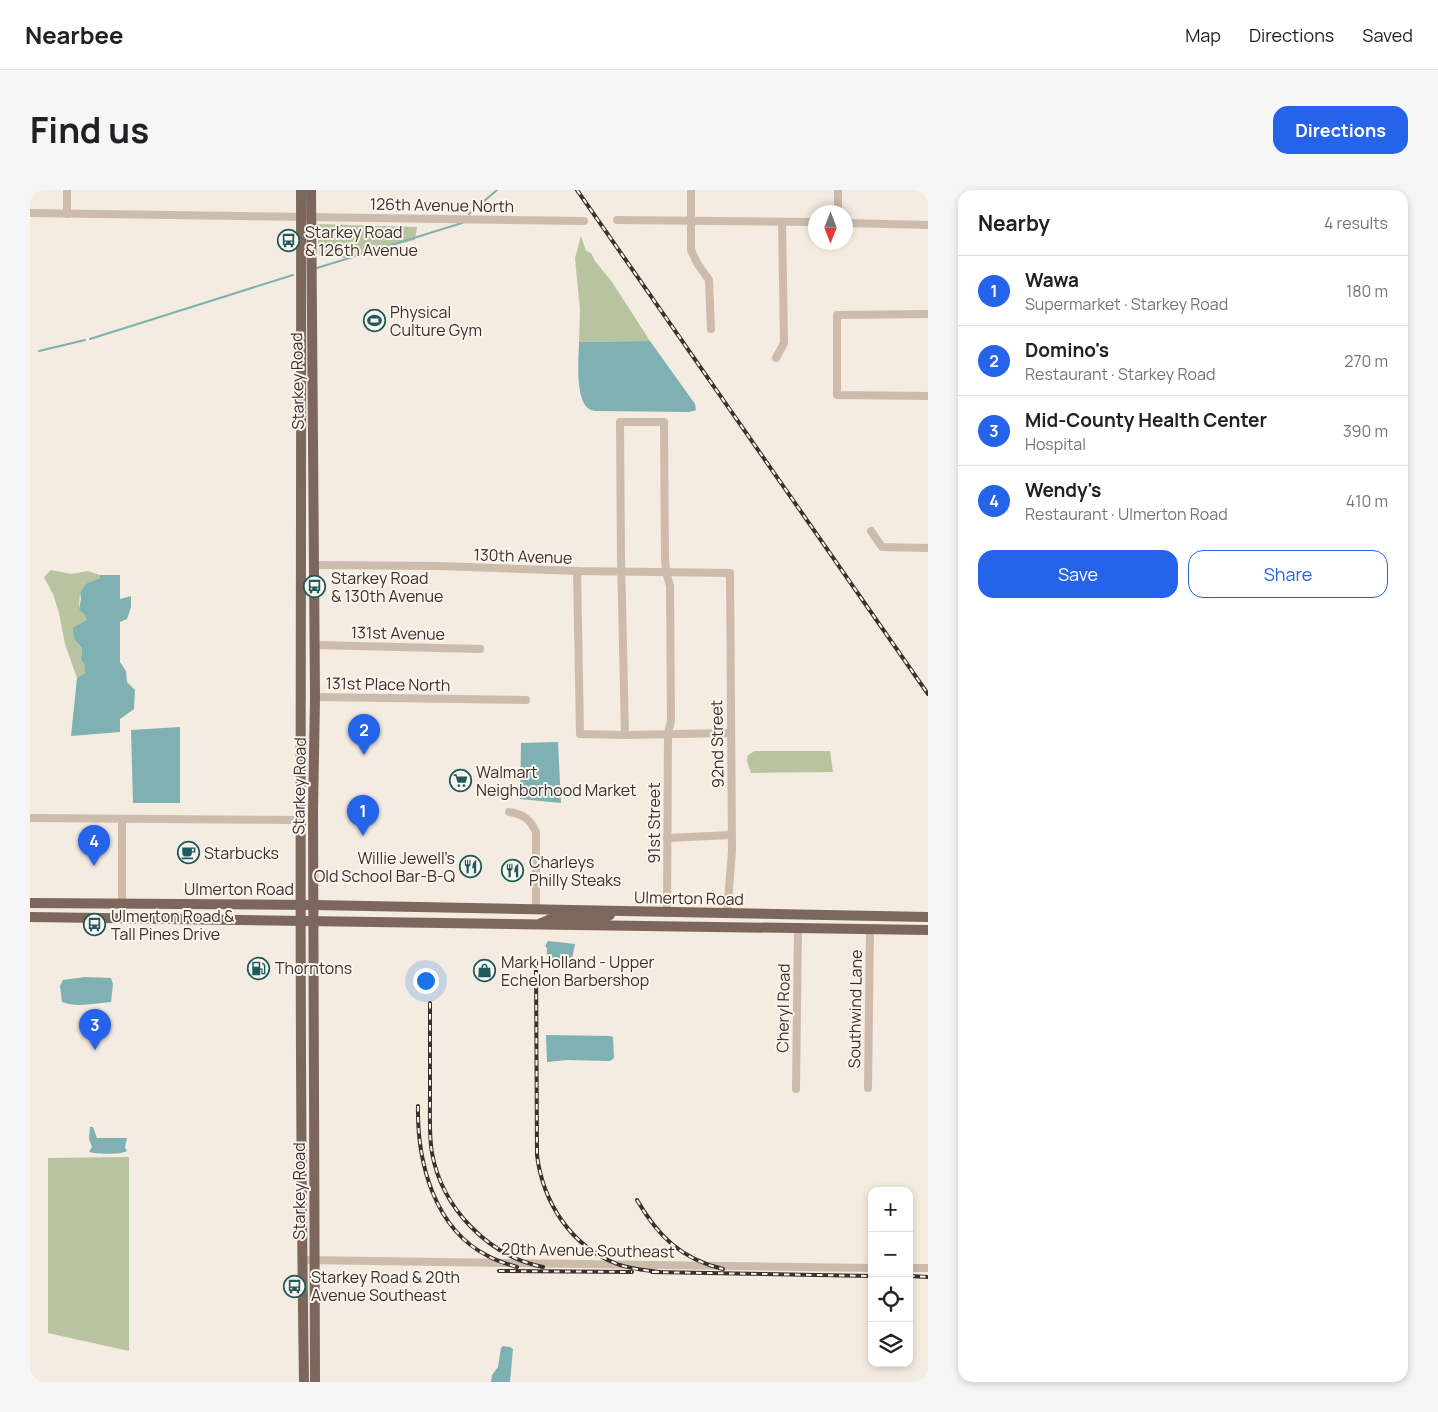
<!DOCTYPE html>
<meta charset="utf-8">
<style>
:root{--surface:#fff;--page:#f6f6f6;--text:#202124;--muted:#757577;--line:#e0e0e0;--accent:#2563eb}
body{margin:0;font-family:Manrope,sans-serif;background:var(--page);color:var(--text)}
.controls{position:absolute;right:15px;bottom:15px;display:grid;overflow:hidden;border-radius:10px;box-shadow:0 2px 8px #0003}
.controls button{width:45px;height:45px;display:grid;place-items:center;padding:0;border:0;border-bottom:1px solid var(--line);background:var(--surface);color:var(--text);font:25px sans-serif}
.compass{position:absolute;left:778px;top:15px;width:45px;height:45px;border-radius:50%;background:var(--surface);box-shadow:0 2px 8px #0003;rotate:180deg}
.you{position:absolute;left:395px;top:790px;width:18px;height:18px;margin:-12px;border:4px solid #fff;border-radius:50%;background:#1a73e8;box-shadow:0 0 0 8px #1a73e833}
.badge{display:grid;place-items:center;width:32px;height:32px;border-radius:50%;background:var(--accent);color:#fff;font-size:16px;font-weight:700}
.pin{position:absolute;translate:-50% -41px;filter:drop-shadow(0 1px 2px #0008)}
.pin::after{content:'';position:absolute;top:26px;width:18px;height:15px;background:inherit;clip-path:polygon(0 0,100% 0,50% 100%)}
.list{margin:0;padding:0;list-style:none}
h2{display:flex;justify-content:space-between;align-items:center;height:65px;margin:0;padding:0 20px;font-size:21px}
h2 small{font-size:16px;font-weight:400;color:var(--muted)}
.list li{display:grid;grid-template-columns:32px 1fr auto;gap:15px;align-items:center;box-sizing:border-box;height:70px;padding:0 20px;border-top:1px solid var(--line)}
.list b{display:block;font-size:19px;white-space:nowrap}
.list p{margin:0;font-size:16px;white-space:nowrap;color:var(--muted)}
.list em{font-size:16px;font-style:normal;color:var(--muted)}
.actions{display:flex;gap:10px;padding:15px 20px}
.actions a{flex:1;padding:11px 0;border:1px solid var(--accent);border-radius:15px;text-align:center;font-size:18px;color:var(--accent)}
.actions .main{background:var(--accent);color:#fff}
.icon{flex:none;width:28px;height:28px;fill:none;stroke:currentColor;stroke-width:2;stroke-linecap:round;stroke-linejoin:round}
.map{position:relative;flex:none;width:898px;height:1192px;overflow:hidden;border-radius:15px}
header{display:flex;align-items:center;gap:30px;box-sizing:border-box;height:70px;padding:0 25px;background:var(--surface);border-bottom:1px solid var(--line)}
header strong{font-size:24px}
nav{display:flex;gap:28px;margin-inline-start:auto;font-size:18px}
.intro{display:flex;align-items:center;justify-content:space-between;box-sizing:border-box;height:120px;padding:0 30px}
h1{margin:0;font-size:35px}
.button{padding:12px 22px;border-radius:15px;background:var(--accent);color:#fff;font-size:18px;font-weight:700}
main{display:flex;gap:30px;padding:0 30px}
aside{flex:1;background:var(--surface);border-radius:15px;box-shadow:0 2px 8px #0003}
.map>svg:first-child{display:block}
.green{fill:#b8c4a0}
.water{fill:#7fb0b2}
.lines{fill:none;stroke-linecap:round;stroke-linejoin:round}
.stream{stroke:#7fb0b2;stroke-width:2}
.minor{stroke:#cdbbac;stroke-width:8}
.major{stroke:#7d675c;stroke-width:10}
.rail-casing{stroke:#3b302b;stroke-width:4}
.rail{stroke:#fbf5ee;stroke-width:2;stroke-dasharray:5.5;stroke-linecap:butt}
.labels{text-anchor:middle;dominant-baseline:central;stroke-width:4;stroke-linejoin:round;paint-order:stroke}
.street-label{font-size:16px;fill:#3b302b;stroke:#fbf5ee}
.poi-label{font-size:16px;fill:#3b302b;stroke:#fbf5ee;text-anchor:start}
</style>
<header>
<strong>Nearbee</strong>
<nav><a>Map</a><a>Directions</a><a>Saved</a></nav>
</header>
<div class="intro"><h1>Find us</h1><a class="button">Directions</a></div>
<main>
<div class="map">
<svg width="898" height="1192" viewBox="0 0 898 1192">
<rect width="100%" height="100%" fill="#f4ebe1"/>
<g class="green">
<polygon points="287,34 387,37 385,50 315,68 289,65"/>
<polygon points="551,46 556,61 561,63 565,71 582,92 620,151 549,152 550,120 545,68"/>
<polygon points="21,380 41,384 58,381 70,385 70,388 57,393 50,402 49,420 54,424 57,430 44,449 52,458 51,469 55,476 55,483 47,488 35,454 29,423 23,404 14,387"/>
<polygon points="725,561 800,561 803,582 721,583 717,571 718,565"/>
<polygon points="99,967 99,1161 18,1143 18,968"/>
</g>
<g class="water">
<path d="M 620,151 L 665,214 L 666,220 L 659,222 L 569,221 C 566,221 564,221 561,220 C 544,213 549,167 549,152 Z"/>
<polygon points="70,385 90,385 90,409 101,406 101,417 97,429 90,432 90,472 96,481 97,492 105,500 104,519 90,529 90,542 41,546 47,488 55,483 55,476 51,469 52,458 44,449 43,438 57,430 54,424 49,420 51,409 50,402 57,393 70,388"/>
<polygon points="150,537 150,613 103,613 101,540"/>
<polygon points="528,552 531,613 490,609 491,553"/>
<polygon points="518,751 545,754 542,769 517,768 517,758 515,756"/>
<path d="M 55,787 L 81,788 L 83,794 L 81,812 C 66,813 47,818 32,812 L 30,796 L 33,790 Z"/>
<polygon points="516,845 580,846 583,847 584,868 580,871 537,870 518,872 517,872"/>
<path d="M 60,937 L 63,937 L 67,948 L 97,948 L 95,957 L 97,961 C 91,965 66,964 59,962 L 62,957 L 59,949 Z"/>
<polygon points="473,1156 480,1157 483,1159 480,1192 461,1192 462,1185 468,1177 471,1158"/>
</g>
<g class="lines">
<g class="stream">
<polyline points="439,24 467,0"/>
<polyline points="287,78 432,33"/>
<polyline points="60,149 263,85"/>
<polyline points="9,161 55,150"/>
</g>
<g class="minor">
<polyline points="37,0 37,24"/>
<polyline points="661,0 661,60 667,73 679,90 681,139"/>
<polyline points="808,0 808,22"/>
<polyline points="0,23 554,31"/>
<polyline points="587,30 786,32"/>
<polyline points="816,33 898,35"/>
<polyline points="898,124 807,125 807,205 898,206"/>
<polyline points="746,168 754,153 752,32"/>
<polyline points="841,341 852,357 898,358"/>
<polyline points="284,375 409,376 547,381 700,383 702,661 697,724"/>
<polyline points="547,381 550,544 595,545 700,543"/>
<polyline points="285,455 450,459"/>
<polyline points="285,507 496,510"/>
<polyline points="595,545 591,367 590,232 634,232 635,368 636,382 640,396 641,531 638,543 637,723"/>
<path d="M 479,622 C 493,624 500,629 506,642 L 506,719"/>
<polyline points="0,628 271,630"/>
<polyline points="637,648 701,645"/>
<polyline points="92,714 92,630"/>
<polyline points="838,898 840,739"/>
<polyline points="766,899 768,738"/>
<polyline points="273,1070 842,1078"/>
<polyline points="879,1078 898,1078"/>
</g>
<g class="major">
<path d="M 271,0 C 272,397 268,795 274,1192"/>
<polyline points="281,0 285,507 283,621 285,1192"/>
<polyline points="0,713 284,715 898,727"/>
<polyline points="0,727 898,740"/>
<polyline points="511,733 523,728 575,728 580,725"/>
</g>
<defs>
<g id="rail">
<polyline points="547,0 898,504"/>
<path d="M 506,771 L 507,965 C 513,1013 541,1056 587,1074 C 600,1079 615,1080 629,1082"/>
<path d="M 400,813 C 400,845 400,877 400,909 C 400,927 399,946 402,963 C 412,1018 458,1066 513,1077"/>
<path d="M 388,916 C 387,972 404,1039 458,1066 C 467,1071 477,1074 487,1077"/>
<path d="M 607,1010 C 628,1046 651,1069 693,1079"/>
<polyline points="469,1081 602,1082"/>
<polyline points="622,1082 842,1086"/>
<polyline points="879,1086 898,1087"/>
</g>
</defs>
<use href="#rail" class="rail-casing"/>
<use href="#rail" class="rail"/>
</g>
<defs>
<symbol id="bus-ring" viewBox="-11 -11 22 22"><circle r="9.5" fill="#fbf5ee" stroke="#1f5a5e" stroke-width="1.5"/><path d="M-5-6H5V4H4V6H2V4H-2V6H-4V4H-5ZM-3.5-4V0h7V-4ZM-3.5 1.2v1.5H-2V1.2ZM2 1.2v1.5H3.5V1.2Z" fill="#1f5a5e"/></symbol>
<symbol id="stadium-ring" viewBox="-11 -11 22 22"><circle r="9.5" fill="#fbf5ee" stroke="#1f5a5e" stroke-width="1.5"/><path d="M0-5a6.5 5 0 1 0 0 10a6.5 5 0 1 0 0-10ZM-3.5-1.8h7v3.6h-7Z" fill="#1f5a5e"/></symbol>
<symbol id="supermarket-ring" viewBox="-11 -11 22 22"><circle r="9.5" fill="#fbf5ee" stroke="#1f5a5e" stroke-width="1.5"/><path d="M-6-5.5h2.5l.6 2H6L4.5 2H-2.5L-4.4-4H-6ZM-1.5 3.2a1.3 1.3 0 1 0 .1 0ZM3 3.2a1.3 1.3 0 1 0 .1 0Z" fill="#1f5a5e"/></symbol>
<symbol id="cafe-ring" viewBox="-11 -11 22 22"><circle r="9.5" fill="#fbf5ee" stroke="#1f5a5e" stroke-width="1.5"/><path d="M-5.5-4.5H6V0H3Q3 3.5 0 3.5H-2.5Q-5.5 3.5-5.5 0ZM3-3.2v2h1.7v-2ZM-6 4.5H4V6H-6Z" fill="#1f5a5e"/></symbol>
<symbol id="restaurant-ring" viewBox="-11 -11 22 22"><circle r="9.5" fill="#fbf5ee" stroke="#1f5a5e" stroke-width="1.5"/><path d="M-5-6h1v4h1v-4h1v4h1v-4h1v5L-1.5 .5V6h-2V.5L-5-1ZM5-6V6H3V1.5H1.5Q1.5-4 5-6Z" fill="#1f5a5e"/></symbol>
<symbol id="fuel-ring" viewBox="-11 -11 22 22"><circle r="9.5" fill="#fbf5ee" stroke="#1f5a5e" stroke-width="1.5"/><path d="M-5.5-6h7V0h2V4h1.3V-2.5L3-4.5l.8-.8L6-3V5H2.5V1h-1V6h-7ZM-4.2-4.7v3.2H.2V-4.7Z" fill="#1f5a5e"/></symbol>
<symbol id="shop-ring" viewBox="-11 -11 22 22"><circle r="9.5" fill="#fbf5ee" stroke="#1f5a5e" stroke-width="1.5"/><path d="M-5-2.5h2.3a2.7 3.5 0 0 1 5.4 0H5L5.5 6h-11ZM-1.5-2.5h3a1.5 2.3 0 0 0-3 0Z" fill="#1f5a5e"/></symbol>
</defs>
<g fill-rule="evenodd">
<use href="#bus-ring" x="246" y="38" width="25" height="25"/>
<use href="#stadium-ring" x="332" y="118" width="25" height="25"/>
<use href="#bus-ring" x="272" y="384" width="25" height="25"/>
<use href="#supermarket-ring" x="418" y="578" width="25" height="25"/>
<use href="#cafe-ring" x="146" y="650" width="25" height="25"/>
<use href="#restaurant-ring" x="428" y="664" width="25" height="25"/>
<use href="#restaurant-ring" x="470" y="668" width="25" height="25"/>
<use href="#bus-ring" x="52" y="722" width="25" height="25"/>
<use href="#fuel-ring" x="216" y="766" width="25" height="25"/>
<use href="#shop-ring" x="442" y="768" width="25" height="25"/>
<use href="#bus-ring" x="252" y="1084" width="25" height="25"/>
</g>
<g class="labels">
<g class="street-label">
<text transform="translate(412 15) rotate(1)">126th Avenue North</text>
<text transform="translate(267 191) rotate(-91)">Starkey Road</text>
<text transform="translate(493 366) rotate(2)">130th Avenue</text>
<text transform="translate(368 443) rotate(1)">131st Avenue</text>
<text transform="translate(358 494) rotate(1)">131st Place North</text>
<text transform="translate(687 554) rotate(-91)">92nd Street</text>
<text transform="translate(269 596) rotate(-89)">Starkey Road</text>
<text transform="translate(624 633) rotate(-90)">91st Street</text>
<text x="209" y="699">Ulmerton Road</text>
<text transform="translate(659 708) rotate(1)">Ulmerton Road</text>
<text transform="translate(753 818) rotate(-89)">Cheryl Road</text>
<text transform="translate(825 819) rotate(-89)">Southwind Lane</text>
<text transform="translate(269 1001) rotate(-90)">Starkey Road</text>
<text transform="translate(558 1060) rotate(1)">20th Avenue Southeast</text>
</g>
<g class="poi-label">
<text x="275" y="42">Starkey Road<tspan x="275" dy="18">&amp; 126th Avenue</tspan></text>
<text x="360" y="122">Physical<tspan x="360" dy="18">Culture Gym</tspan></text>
<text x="301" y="388">Starkey Road<tspan x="301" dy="18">&amp; 130th Avenue</tspan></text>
<text x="446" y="582">Walmart<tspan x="446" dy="18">Neighborhood Market</tspan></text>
<text x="174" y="663">Starbucks</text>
<text x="425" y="668" text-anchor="end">Willie Jewell’s<tspan x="425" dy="18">Old School Bar-B-Q</tspan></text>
<text x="499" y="672">Charleys<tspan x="499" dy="18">Philly Steaks</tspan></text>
<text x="81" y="726">Ulmerton Road &amp;<tspan x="81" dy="18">Tall Pines Drive</tspan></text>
<text x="471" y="772">Mark Holland - Upper<tspan x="471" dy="18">Echelon Barbershop</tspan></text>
<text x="245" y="778">Thorntons</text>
<text x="281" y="1087">Starkey Road &amp; 20th<tspan x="281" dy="18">Avenue Southeast</tspan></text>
</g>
</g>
</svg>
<div class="controls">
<button>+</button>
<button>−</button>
<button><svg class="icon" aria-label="locate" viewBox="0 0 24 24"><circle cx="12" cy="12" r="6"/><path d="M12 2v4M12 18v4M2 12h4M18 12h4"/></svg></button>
<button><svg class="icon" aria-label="layers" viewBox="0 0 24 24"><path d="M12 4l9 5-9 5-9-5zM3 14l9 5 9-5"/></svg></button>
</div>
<svg class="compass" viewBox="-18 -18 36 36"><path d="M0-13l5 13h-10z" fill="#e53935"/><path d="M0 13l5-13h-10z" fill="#757577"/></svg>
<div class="you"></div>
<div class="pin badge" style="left:333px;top:646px">1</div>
<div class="pin badge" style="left:334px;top:565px">2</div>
<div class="pin badge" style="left:65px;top:860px">3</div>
<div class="pin badge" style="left:64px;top:676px">4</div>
</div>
<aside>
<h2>Nearby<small>4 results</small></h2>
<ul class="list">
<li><span class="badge">1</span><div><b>Wawa</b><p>Supermarket · Starkey Road</p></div><em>180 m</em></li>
<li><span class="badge">2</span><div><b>Domino's</b><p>Restaurant · Starkey Road</p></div><em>270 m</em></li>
<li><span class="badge">3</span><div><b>Mid-County Health Center</b><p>Hospital</p></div><em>390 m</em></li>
<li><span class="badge">4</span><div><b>Wendy's</b><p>Restaurant · Ulmerton Road</p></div><em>410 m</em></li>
</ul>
<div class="actions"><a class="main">Save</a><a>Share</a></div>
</aside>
</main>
